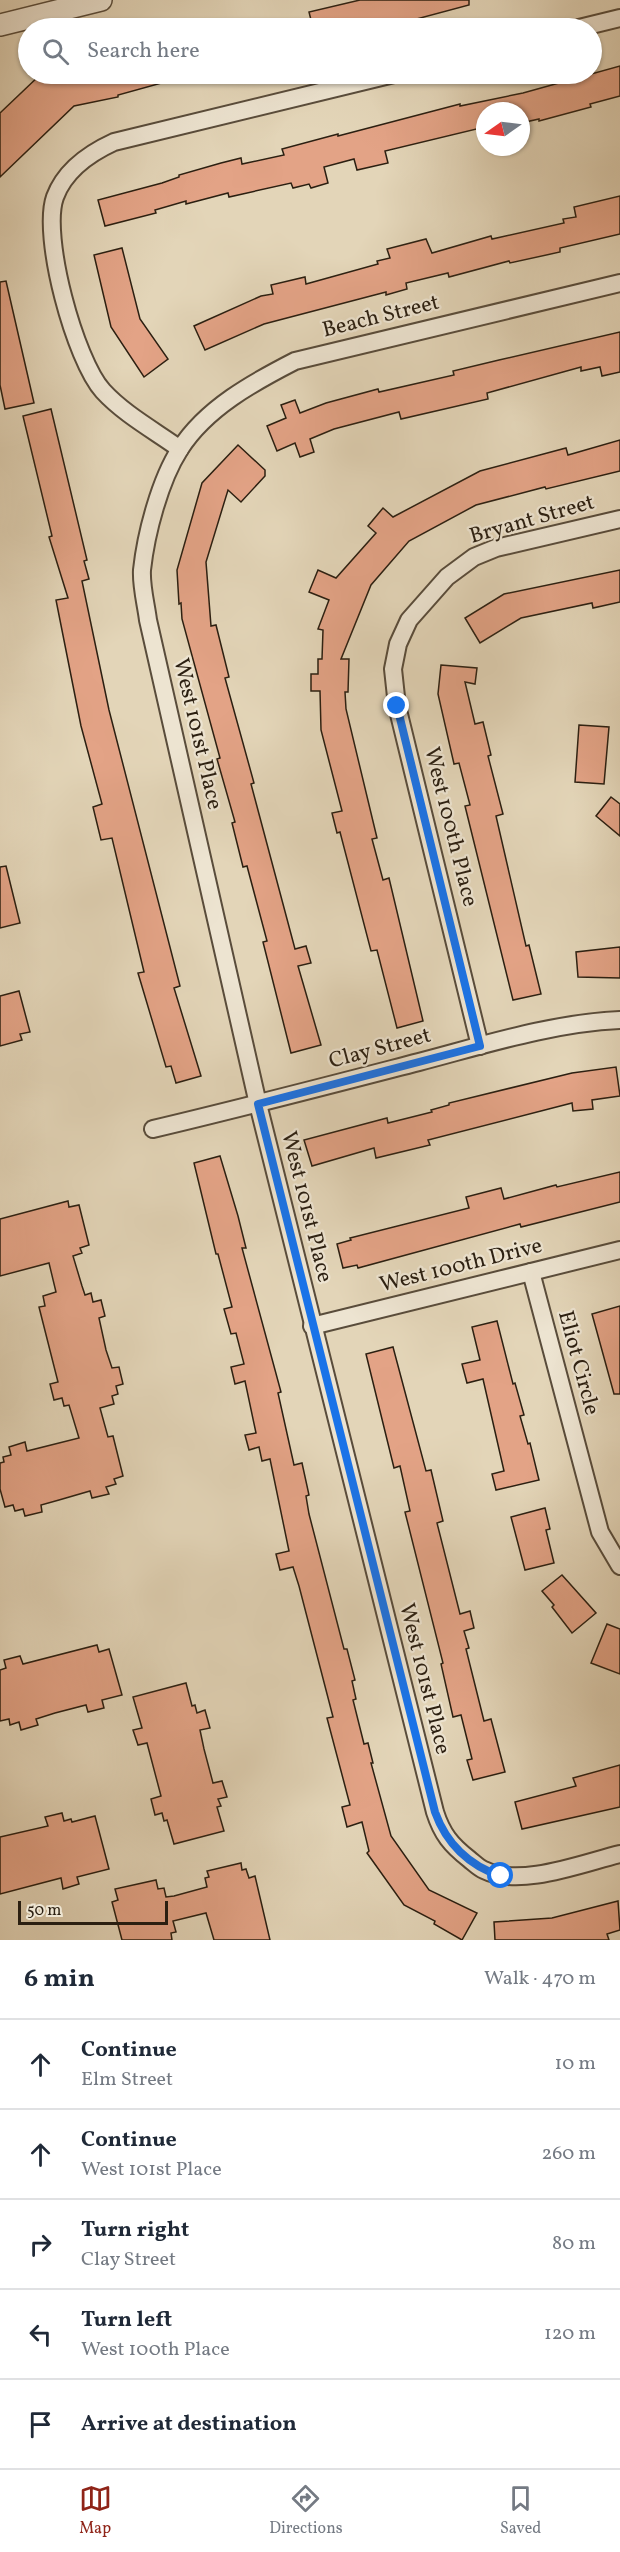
<!DOCTYPE html>
<meta charset="utf-8">
<style>
:root{--surface:#fff;--page:#f6f6f7;--text:#1f2937;--muted:#747a83;--line:#e0e1e3;--accent:#8f2418}
body{margin:0;font-family:Vollkorn,serif;background:var(--page);color:var(--text)}
.compass{position:absolute;left:476px;top:102px;width:54px;height:54px;border-radius:50%;background:var(--surface);box-shadow:0 2px 4px #0004;rotate:256deg}
.scale{position:absolute;left:18px;bottom:15px;width:150px;box-sizing:border-box;padding-left:6px;border:3px solid #2b1f11;border-top:0;font-size:16px;line-height:21px;white-space:nowrap;color:#2b1f11;-webkit-text-stroke:4px #ede4d1;paint-order:stroke}
.stop{position:absolute;width:18px;height:18px;margin:-14px;border:4px solid #1a73e8;border-radius:50%;background:#fff}
.stop.end{background:#1a73e8;border-color:#fff;box-shadow:0 2px 6px #0008}
.list{margin:0;padding:0;list-style:none}
h2{display:flex;justify-content:space-between;align-items:center;height:78px;margin:0;padding:0 24px;font-size:26px}
h2 small{font-size:20px;font-weight:400;color:var(--muted)}
.list li{display:grid;grid-template-columns:39px 1fr auto;gap:18px;align-items:center;box-sizing:border-box;height:90px;padding:0 24px;border-top:2px solid var(--line)}
.list b{display:block;font-size:22px;white-space:nowrap}
.list p{margin:0;font-size:20px;white-space:nowrap;color:var(--muted)}
.list em{font-size:20px;font-style:normal;color:var(--muted)}
.icon{flex:none;width:33px;height:33px;fill:none;stroke:currentColor;stroke-width:2;stroke-linecap:round;stroke-linejoin:round}
.map{position:relative;flex:none;width:620px;height:1940px;overflow:hidden}
.search{position:absolute;background:var(--surface);box-shadow:0 2px 4px #0004;left:18px;right:18px;top:18px;height:66px;display:flex;align-items:center;gap:15px;box-sizing:border-box;padding:0 21px;border-radius:33px;color:var(--muted);font-size:22px}
.sheet{height:528px;background:var(--surface)}
nav{display:flex;justify-content:space-around;align-items:center;box-sizing:border-box;height:84px;border-top:2px solid var(--line);background:var(--surface);font-size:16px;color:var(--muted)}
nav a{display:grid;justify-items:center;gap:3px}
nav .on{color:var(--accent)}
.map>svg:first-child{display:block}
.building{fill:#e3a386;stroke:#2b1f11;stroke-width:1.5}
.lines{fill:none;stroke-linecap:round;stroke-linejoin:round}
.minor-casing{stroke:#594c3b;stroke-width:20}
.tertiary-casing{stroke:#594c3b;stroke-width:24}
.minor{stroke:#ede4d1;stroke-width:16}
.tertiary{stroke:#ede4d1;stroke-width:21}
.route{stroke:#1a73e8;stroke-width:8}
.labels{text-anchor:middle;dominant-baseline:central;stroke-width:4.5;stroke-linejoin:round;paint-order:stroke}
.street-label{font-size:22px;fill:#2b1f11;stroke:#ede4d1}
</style>
<div class="map">
<svg width="620" height="1940" viewBox="0 0 620 1940">
<rect width="100%" height="100%" fill="#e3d5b8"/>
<filter id="stains"><feTurbulence type="fractalNoise" baseFrequency=".00333" numOctaves="4"/><feColorMatrix values="0 0 0 0 .2 0 0 0 0 .09 0 0 0 0 .02 0 0 0 .5 -.17"/></filter>
<radialGradient id="worn" r=".72"><stop offset=".6" stop-color="#630" stop-opacity="0"/><stop offset="1" stop-color="#630" stop-opacity=".3"/></radialGradient>
<g class="building">
<polygon points="360,0 469,0 469,5 383,28 313,28 309,12"/>
<polygon points="620,66 620,96 590,104 591,107 539,121 539,119 521,123 521,111 485,111 485,127 385,151 388,163 357,170 354,159 324,167 328,183 311,188 309,184 293,188 291,183 229,197 228,193 186,204 186,201 155,210 156,213 105,226 98,200 162,183 179,177 179,175 221,163 241,158 242,164 284,155 282,149 338,134 338,136 460,104 460,106 523,93"/>
<polygon points="41,74 68,74 70,76 83,74 175,74 176,79 118,95 118,97 74,106 0,177 0,113"/>
<polygon points="620,196 620,234 560,248 560,252 510,263 509,261 449,277 448,273 406,283 407,289 386,295 386,292 264,324 205,350 194,326 261,296 273,294 271,285 305,277 306,284 378,264 377,261 390,258 387,249 426,239 432,253 491,236 492,239 564,223 563,219 576,217 574,207"/>
<polygon points="122,248 140,319 168,359 144,377 111,327 94,255"/>
<polygon points="6,281 34,403 5,409 0,385 0,282"/>
<polygon points="620,332 620,372 602,376 600,367 581,371 581,367 487,393 488,399 401,419 399,412 334,429 310,439 314,452 300,457 295,443 277,451 267,426 286,418 281,405 295,400 300,413 326,403 378,389 379,392 454,375 453,371 499,360"/>
<polygon points="51,409 87,560 84,561 89,579 82,581 109,710 180,986 174,988 201,1076 176,1083 171,1066 166,1067 138,973 144,972 112,838 101,840 93,807 102,804 81,726 56,600 68,598 49,537 52,536 23,416"/>
<polygon points="620,440 620,471 546,489 545,487 476,505 409,541 371,585 341,659 349,659 348,692 345,692 346,709 377,838 372,839 383,880 389,878 423,1021 397,1028 377,950 371,951 340,832 337,833 332,813 342,811 321,730 320,691 311,691 311,674 318,674 318,659 322,659 323,630 318,629 329,600 309,592 318,570 336,578 376,533 368,526 383,508 393,517 480,471 566,448 568,455"/>
<polygon points="238,445 265,470 265,476 241,502 228,490 206,562 211,626 216,625 229,677 225,678 254,783 251,784 295,949 306,946 311,963 298,966 321,1045 291,1053 263,942 267,941 247,866 243,867 232,823 235,822 217,759 220,758 182,619 181,603 179,604 177,570 202,483"/>
<polygon points="620,570 620,602 593,608 592,603 521,618 480,643 465,618 504,594"/>
<polygon points="441,665 477,668 475,684 465,682 475,724 483,722 491,755 488,756 503,814 496,816 526,946 529,945 541,994 513,1000 465,806 470,805 459,763 454,764 438,694"/>
<polygon points="579,725 609,727 604,784 575,782"/>
<polygon points="611,797 620,804 620,836 596,816"/>
<polygon points="6,866 20,923 0,928 0,867"/>
<polygon points="620,947 620,978 578,977 576,952"/>
<polygon points="19,991 30,1032 20,1034 22,1040 0,1046 0,996"/>
<polygon points="616,1067 620,1096 592,1100 593,1109 573,1111 572,1103 428,1140 430,1145 376,1158 374,1148 312,1166 304,1140 387,1118 388,1123 432,1112 431,1110 449,1105 449,1103 572,1073"/>
<polygon points="220,1156 238,1216 246,1248 242,1248 281,1392 278,1393 294,1465 302,1463 309,1495 306,1496 309,1514 344,1649 347,1649 355,1680 352,1681 356,1699 353,1700 364,1744 368,1743 373,1763 371,1763 391,1836 429,1890 477,1913 462,1940 434,1924 435,1921 404,1905 367,1853 369,1851 362,1822 347,1827 342,1807 350,1805 327,1718 333,1717 299,1586 293,1567 280,1570 276,1554 289,1551 270,1459 262,1461 259,1447 249,1450 245,1435 256,1433 245,1381 235,1384 231,1367 244,1364 236,1333 231,1334 224,1309 232,1307 218,1254 216,1254 194,1163"/>
<polygon points="620,1172 620,1202 521,1227 520,1224 358,1268 357,1265 343,1268 337,1244 351,1240 350,1238 469,1208 466,1197 501,1188 504,1199 556,1185 557,1187"/>
<polygon points="68,1201 69,1207 79,1205 89,1245 80,1248 82,1253 73,1256 82,1286 85,1295 91,1293 93,1302 101,1300 105,1316 99,1318 106,1350 112,1368 119,1367 123,1384 116,1386 118,1394 112,1396 114,1404 100,1408 108,1437 113,1436 123,1476 114,1479 116,1484 106,1487 109,1494 92,1498 90,1491 59,1500 41,1505 42,1512 25,1516 23,1509 15,1511 13,1505 5,1507 0,1489 0,1463 4,1462 3,1457 11,1455 9,1447 25,1442 27,1451 79,1438 69,1405 64,1406 62,1398 54,1400 50,1384 58,1382 39,1307 45,1306 43,1296 56,1292 49,1263 0,1276 0,1219"/>
<polygon points="620,1306 620,1394 614,1394 592,1314"/>
<polygon points="497,1321 513,1384 515,1383 524,1415 520,1416 528,1444 530,1443 539,1480 496,1490 492,1474 504,1471 483,1379 467,1383 462,1364 480,1360 472,1327"/>
<polygon points="393,1347 426,1471 431,1470 443,1521 437,1523 460,1614 470,1611 474,1628 464,1631 469,1648 466,1649 484,1721 491,1719 505,1772 473,1780 467,1760 472,1759 461,1715 453,1717 441,1664 443,1663 405,1512 410,1511 400,1466 394,1468 366,1354"/>
<polygon points="545,1508 550,1529 546,1530 554,1563 525,1570 511,1517"/>
<polygon points="562,1575 596,1613 572,1633 552,1607 554,1605 542,1591"/>
<polygon points="607,1624 620,1629 620,1674 591,1663"/>
<polygon points="97,1645 99,1652 109,1649 122,1695 102,1700 104,1708 88,1712 86,1705 55,1713 36,1719 38,1725 21,1730 19,1722 10,1725 9,1719 0,1721 0,1670 6,1668 4,1660 20,1656 23,1664"/>
<polygon points="186,1683 192,1706 195,1705 197,1713 205,1710 210,1728 200,1730 204,1749 213,1783 222,1781 227,1797 218,1799 221,1806 217,1807 224,1831 174,1844 167,1820 164,1821 162,1813 155,1815 151,1799 161,1796 147,1743 138,1745 133,1730 142,1728 133,1697"/>
<polygon points="620,1765 620,1807 522,1829 515,1802 576,1786 573,1778"/>
<polygon points="62,1813 64,1821 71,1819 72,1822 95,1816 109,1869 77,1877 79,1884 63,1889 61,1878 0,1894 0,1837 48,1826 45,1817"/>
<polygon points="241,1863 242,1870 246,1869 249,1878 255,1876 270,1940 214,1940 206,1913 173,1921 176,1932 171,1933 172,1940 122,1940 112,1902 118,1900 115,1889 156,1880 158,1889 164,1888 166,1897 174,1896 207,1887 205,1878 209,1877 207,1871"/>
<polygon points="618,1901 620,1930 607,1934 609,1940 495,1940 494,1922 552,1918"/>
</g>
<g class="lines">
<defs>
<g id="minor">
<polyline points="579,28 620,18"/>
<path d="M 620,283 L 295,361 C 254,382 206,408 180,449 C 160,480 146,533 142,570 C 141,586 146,604 148,620 L 258,1104 L 435,1812 C 442,1834 451,1845 469,1859 C 474,1863 479,1868 484,1870 C 520,1888 583,1863 620,1854"/>
<path d="M 180,449 C 155,431 124,414 103,391 C 75,360 41,236 55,197 C 65,170 90,153 114,142 L 394,74"/>
<polyline points="480,1046 397,706 393,669 398,644 409,620 447,577 474,557 496,548 620,519"/>
<path d="M 153,1129 C 242,1108 330,1085 419,1062 C 484,1045 552,1023 620,1020"/>
<polyline points="531,1272 600,1532 620,1566"/>
<polyline points="312,1326 620,1250"/>
</g>
<polyline id="tertiary" points="0,25 101,0"/>
</defs>
<use href="#minor" class="minor-casing"/>
<use href="#tertiary" class="tertiary-casing"/>
<use href="#minor" class="minor"/>
<use href="#tertiary" class="tertiary"/>
</g>
<g class="lines">
<path class="route" d="M 397,706 L 480,1046 L 258,1104 L 435,1812 C 446,1843 469,1866 501,1876"/>
</g>
<g class="labels">
<g class="street-label">
<text transform="translate(381 317) rotate(-14)">Beach Street</text>
<text transform="translate(532 520) rotate(-16)">Bryant Street</text>
<text transform="translate(197 734) rotate(77)">West 101st Place</text>
<text transform="translate(450 827) rotate(76)">West 100th Place</text>
<text transform="translate(380 1049) rotate(-15)">Clay Street</text>
<text transform="translate(306 1207) rotate(76)">West 101st Place</text>
<text transform="translate(461 1266) rotate(-14)">West 100th Drive</text>
<text transform="translate(578 1363) rotate(75)">Eliot Circle</text>
<text transform="translate(424 1679) rotate(76)">West 101st Place</text>
</g>
</g>
<rect width="100%" height="100%" filter="url(#stains)"/>
<rect width="100%" height="100%" fill="url(#worn)"/>
</svg>
<svg class="compass" viewBox="-18 -18 36 36"><path d="M0-13l5 13h-10z" fill="#e53935"/><path d="M0 13l5-13h-10z" fill="#747a83"/></svg>
<div class="scale">50 m</div>
<div class="stop" style="left:501px;top:1876px"></div>
<div class="stop end" style="left:397px;top:706px"></div>
<div class="search"><svg class="icon" aria-label="search" viewBox="0 0 24 24"><circle cx="10" cy="10" r="6"/><path d="M15 15l6 6"/></svg>Search here</div>
</div>
<section class="sheet">
<h2>6 min<small>Walk · 470 m</small></h2>
<ul class="list">
<li><svg class="icon" aria-label="ahead" viewBox="0 0 24 24"><path d="M12 20V5M6 11l6-6 6 6"/></svg><div><b>Continue</b><p>Elm Street</p></div><em>10 m</em></li>
<li><svg class="icon" aria-label="ahead" viewBox="0 0 24 24"><path d="M12 20V5M6 11l6-6 6 6"/></svg><div><b>Continue</b><p>West 101st Place</p></div><em>260 m</em></li>
<li><svg class="icon" aria-label="right" viewBox="0 0 24 24"><path d="M7 20v-9h11M14 6l5 5-5 5"/></svg><div><b>Turn right</b><p>Clay Street</p></div><em>80 m</em></li>
<li><svg class="icon" aria-label="left" viewBox="0 0 24 24"><path d="M17 20v-9H6M10 6l-5 5 5 5"/></svg><div><b>Turn left</b><p>West 100th Place</p></div><em>120 m</em></li>
<li><svg class="icon" aria-label="arrive" viewBox="0 0 24 24"><path d="M6 21V4h12l-3 4 3 4H6"/></svg><div><b>Arrive at destination</b></div></li>
</ul>
</section>
<nav>
<a class="on"><svg class="icon" aria-label="map" viewBox="0 0 24 24"><path d="M3 6l6-2 6 2 6-2v14l-6 2-6-2-6 2zM9 4v14M15 6v14"/></svg>Map</a>
<a><svg class="icon" aria-label="directions" viewBox="0 0 24 24"><path d="M12 3l9 9-9 9-9-9zM9 14v-3h6M13 9l2 2-2 2"/></svg>Directions</a>
<a><svg class="icon" aria-label="saved" viewBox="0 0 24 24"><path d="M7 4h10v16l-5-4-5 4z"/></svg>Saved</a>
</nav>
